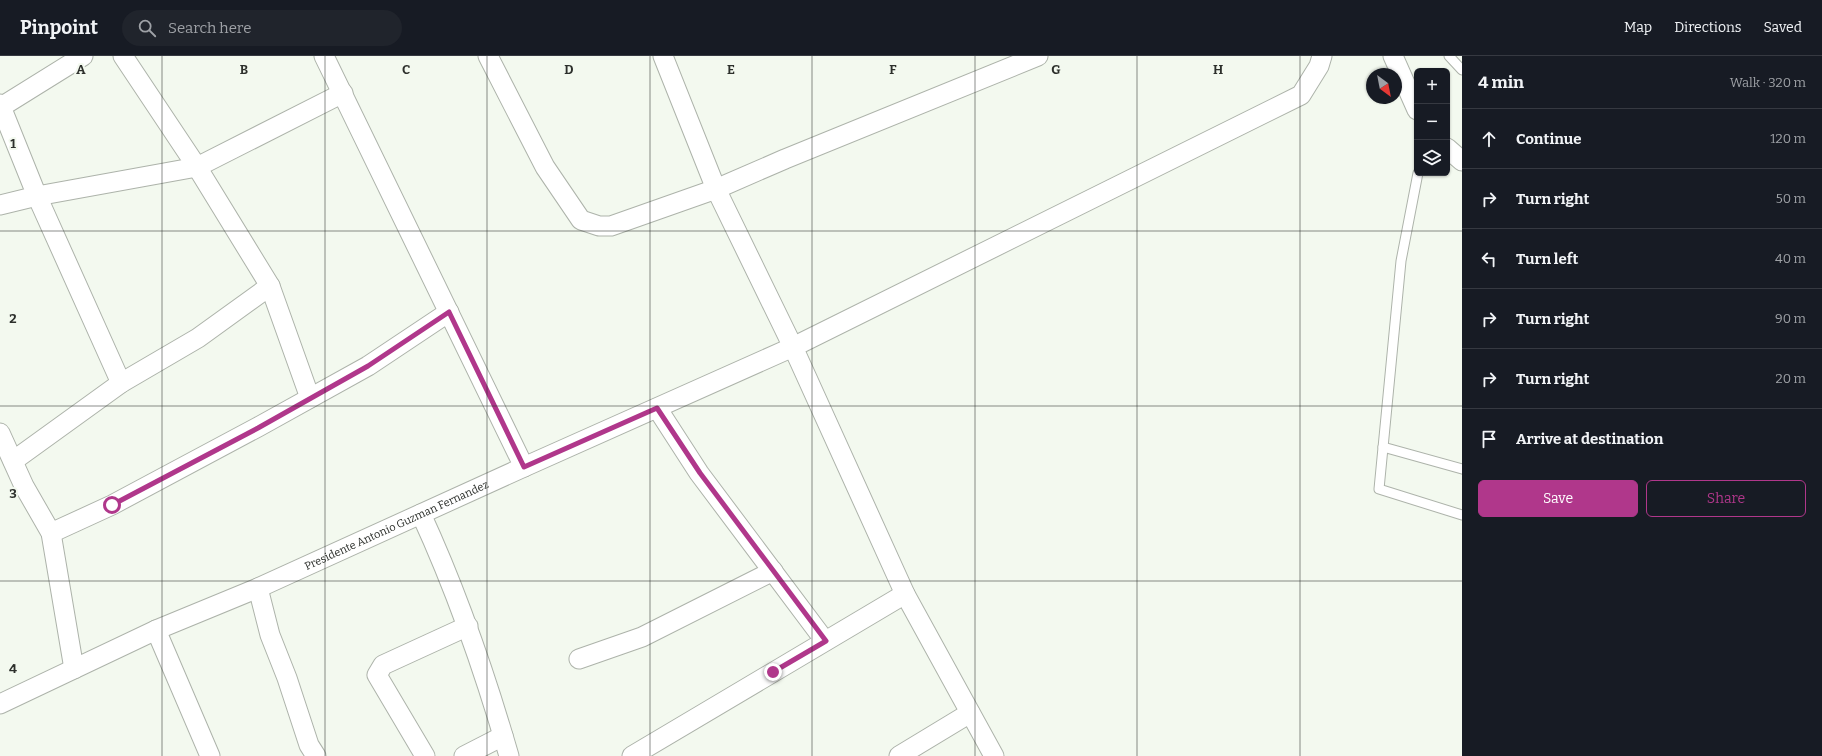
<!DOCTYPE html>
<meta charset="utf-8">
<style>
:root{--surface:#171b24;--page:#20242c;--text:#f1f3f6;--muted:#9ea1a6;--line:#363941;--accent:#b0378b}
body{margin:0;font-family:Bitter,serif;background:var(--page);color:var(--text)}
.controls{position:absolute;right:12px;top:12px;display:grid;overflow:hidden;border-radius:6px;box-shadow:0 1px 3px #0004}
.controls button{width:36px;height:36px;display:grid;place-items:center;padding:0;border:0;border-bottom:1px solid var(--line);background:var(--surface);color:var(--text);font:20px sans-serif}
.compass{position:absolute;left:1366px;top:12px;width:36px;height:36px;border-radius:50%;background:var(--surface);box-shadow:0 1px 3px #0004;rotate:148deg}
.stop{position:absolute;width:12px;height:12px;margin:-9px;border:3px solid #b0378b;border-radius:50%;background:#fff}
.stop.end{background:#b0378b;border-color:#fff;box-shadow:0 1px 4px #0008}
.list{margin:0;padding:0;list-style:none}
h2{display:flex;justify-content:space-between;align-items:center;height:52px;margin:0;padding:0 16px;font-size:17px}
h2 small{font-size:13px;font-weight:400;color:var(--muted)}
.list li{display:grid;grid-template-columns:26px 1fr auto;gap:12px;align-items:center;box-sizing:border-box;height:60px;padding:0 16px;border-top:1px solid var(--line)}
.list b{display:block;font-size:15px;white-space:nowrap}
.list em{font-size:13px;font-style:normal;color:var(--muted)}
.actions{display:flex;gap:8px;padding:12px 16px}
.actions a{flex:1;padding:9px 0;border:1px solid var(--accent);border-radius:6px;text-align:center;font-size:14px;color:var(--accent)}
.actions .main{background:var(--accent);color:#fff}
.icon{flex:none;width:22px;height:22px;fill:none;stroke:currentColor;stroke-width:2;stroke-linecap:round;stroke-linejoin:round}
.map{position:relative;flex:none;width:1462px;height:700px;overflow:hidden}
header{display:flex;align-items:center;gap:24px;box-sizing:border-box;height:56px;padding:0 20px;background:var(--surface);border-bottom:1px solid var(--line)}
header strong{font-size:19px}
nav{display:flex;gap:22px;margin-inline-start:auto;font-size:14px}
.search{width:280px;height:36px;background:var(--page);display:flex;align-items:center;gap:10px;box-sizing:border-box;padding:0 14px;border-radius:22px;color:var(--muted);font-size:15px}
main{display:flex}
aside{flex:1;background:var(--surface)}
.map>svg:first-child{display:block}
.lines{fill:none;stroke-linecap:round;stroke-linejoin:round}
.service-casing{stroke:#adb3aa;stroke-width:11}
.minor-casing{stroke:#adb3aa;stroke-width:21}
.service{stroke:#fff;stroke-width:9}
.minor{stroke:#fff;stroke-width:19}
.route{stroke:#b0378b;stroke-width:5}
.grid{fill:none;stroke:#2d302c;stroke-width:1;stroke-opacity:0.55}
.labels{text-anchor:middle;dominant-baseline:central;stroke-width:4;stroke-linejoin:round;paint-order:stroke}
.street-label{font-size:11px;fill:#2d302c;stroke:#f3f9ef}
.grid-label{font-size:13px;text-anchor:middle;font-weight:bold;fill:#2d302c;stroke:#f3f9ef;stroke-width:4;stroke-linejoin:round;paint-order:stroke}
</style>
<header>
<strong>Pinpoint</strong>
<div class="search"><svg class="icon" aria-label="search" viewBox="0 0 24 24"><circle cx="10" cy="10" r="6"/><path d="M15 15l6 6"/></svg>Search here</div>
<nav><a>Map</a><a>Directions</a><a>Saved</a></nav>
</header>
<main>
<div class="map">
<svg width="1462" height="700" viewBox="0 0 1462 700">
<rect width="100%" height="100%" fill="#f3f9ef"/>
<g class="lines">
<defs>
<g id="service">
<polyline points="1449,0 1462,14"/>
<polyline points="1418,117 1401,205 1379,433 1462,459"/>
<polyline points="1383,391 1462,413"/>
</g>
<g id="minor">
<polyline points="123,0 197,111 270,230 310,342"/>
<polyline points="324,0 524,411"/>
<polyline points="488,0 545,111 581,164 599,170 611,170 716,133 785,103 1038,0"/>
<polyline points="663,0 716,133 793,291 905,538 994,700"/>
<polyline points="1393,0 1417,54"/>
<polyline points="0,48 37,140 121,327"/>
<polyline points="1,51 83,0"/>
<polyline points="1447,92 1462,105"/>
<polyline points="0,149 37,140 197,111 343,37"/>
<polyline points="657,352 699,417 825,585"/>
<polyline points="0,377 24,430 51,477 74,613"/>
<polyline points="13,405 121,327 198,282 270,230"/>
<path d="M 421,458 C 457,536 485,617 509,700"/>
<polyline points="51,477 112,449 258,371 368,310 449,256"/>
<polyline points="258,532 270,579 287,622 309,689 316,700"/>
<polyline points="156,574 210,700"/>
<polyline points="579,603 642,581 773,515"/>
<path id="s1" d="M 0,648 L 156,574 L 258,532 L 524,411 L 793,291 L 1301,39 L 1319,10 L 1322,0"/>
<polyline points="425,700 377,619 383,609 468,570"/>
<polyline points="464,700 503,680"/>
<polyline points="632,700 905,538"/>
<polyline points="899,700 970,657"/>
</g>
</defs>
<use href="#service" class="service-casing"/>
<use href="#minor" class="minor-casing"/>
<use href="#service" class="service"/>
<use href="#minor" class="minor"/>
</g>
<g class="lines">
<polyline class="route" points="112,449 258,372 368,310 449,256 524,411 657,352 700,417 826,585 773,616"/>
</g>
<path class="grid" d="M 162,0 L 162,700M 325,0 L 325,700M 487,0 L 487,700M 650,0 L 650,700M 812,0 L 812,700M 975,0 L 975,700M 1137,0 L 1137,700M 1300,0 L 1300,700M 0,175 L 1462,175M 0,350 L 1462,350M 0,525 L 1462,525"/>
<g class="labels">
<g class="street-label">
<text stroke="none"><textPath href="#s1" startOffset="435">Presidente Antonio Guzman Fernandez</textPath></text>
</g>
</g>
<g class="grid-label">
<text x="81" y="18">A</text>
<text x="244" y="18">B</text>
<text x="406" y="18">C</text>
<text x="569" y="18">D</text>
<text x="731" y="18">E</text>
<text x="893" y="18">F</text>
<text x="1056" y="18">G</text>
<text x="1218" y="18">H</text>
<text x="13" y="92">1</text>
<text x="13" y="267">2</text>
<text x="13" y="442">3</text>
<text x="13" y="617">4</text>
</g>
</svg>
<div class="controls">
<button>+</button>
<button>−</button>
<button><svg class="icon" aria-label="layers" viewBox="0 0 24 24"><path d="M12 4l9 5-9 5-9-5zM3 14l9 5 9-5"/></svg></button>
</div>
<svg class="compass" viewBox="-18 -18 36 36"><path d="M0-13l5 13h-10z" fill="#e53935"/><path d="M0 13l5-13h-10z" fill="#9ea1a6"/></svg>
<div class="stop" style="left:112px;top:449px"></div>
<div class="stop end" style="left:773px;top:616px"></div>
</div>
<aside>
<h2>4 min<small>Walk · 320 m</small></h2>
<ul class="list">
<li><svg class="icon" aria-label="ahead" viewBox="0 0 24 24"><path d="M12 20V5M6 11l6-6 6 6"/></svg><div><b>Continue</b></div><em>120 m</em></li>
<li><svg class="icon" aria-label="right" viewBox="0 0 24 24"><path d="M7 20v-9h11M14 6l5 5-5 5"/></svg><div><b>Turn right</b></div><em>50 m</em></li>
<li><svg class="icon" aria-label="left" viewBox="0 0 24 24"><path d="M17 20v-9H6M10 6l-5 5 5 5"/></svg><div><b>Turn left</b></div><em>40 m</em></li>
<li><svg class="icon" aria-label="right" viewBox="0 0 24 24"><path d="M7 20v-9h11M14 6l5 5-5 5"/></svg><div><b>Turn right</b></div><em>90 m</em></li>
<li><svg class="icon" aria-label="right" viewBox="0 0 24 24"><path d="M7 20v-9h11M14 6l5 5-5 5"/></svg><div><b>Turn right</b></div><em>20 m</em></li>
<li><svg class="icon" aria-label="arrive" viewBox="0 0 24 24"><path d="M6 21V4h12l-3 4 3 4H6"/></svg><div><b>Arrive at destination</b></div></li>
</ul>
<div class="actions"><a class="main">Save</a><a>Share</a></div>
</aside>
</main>
